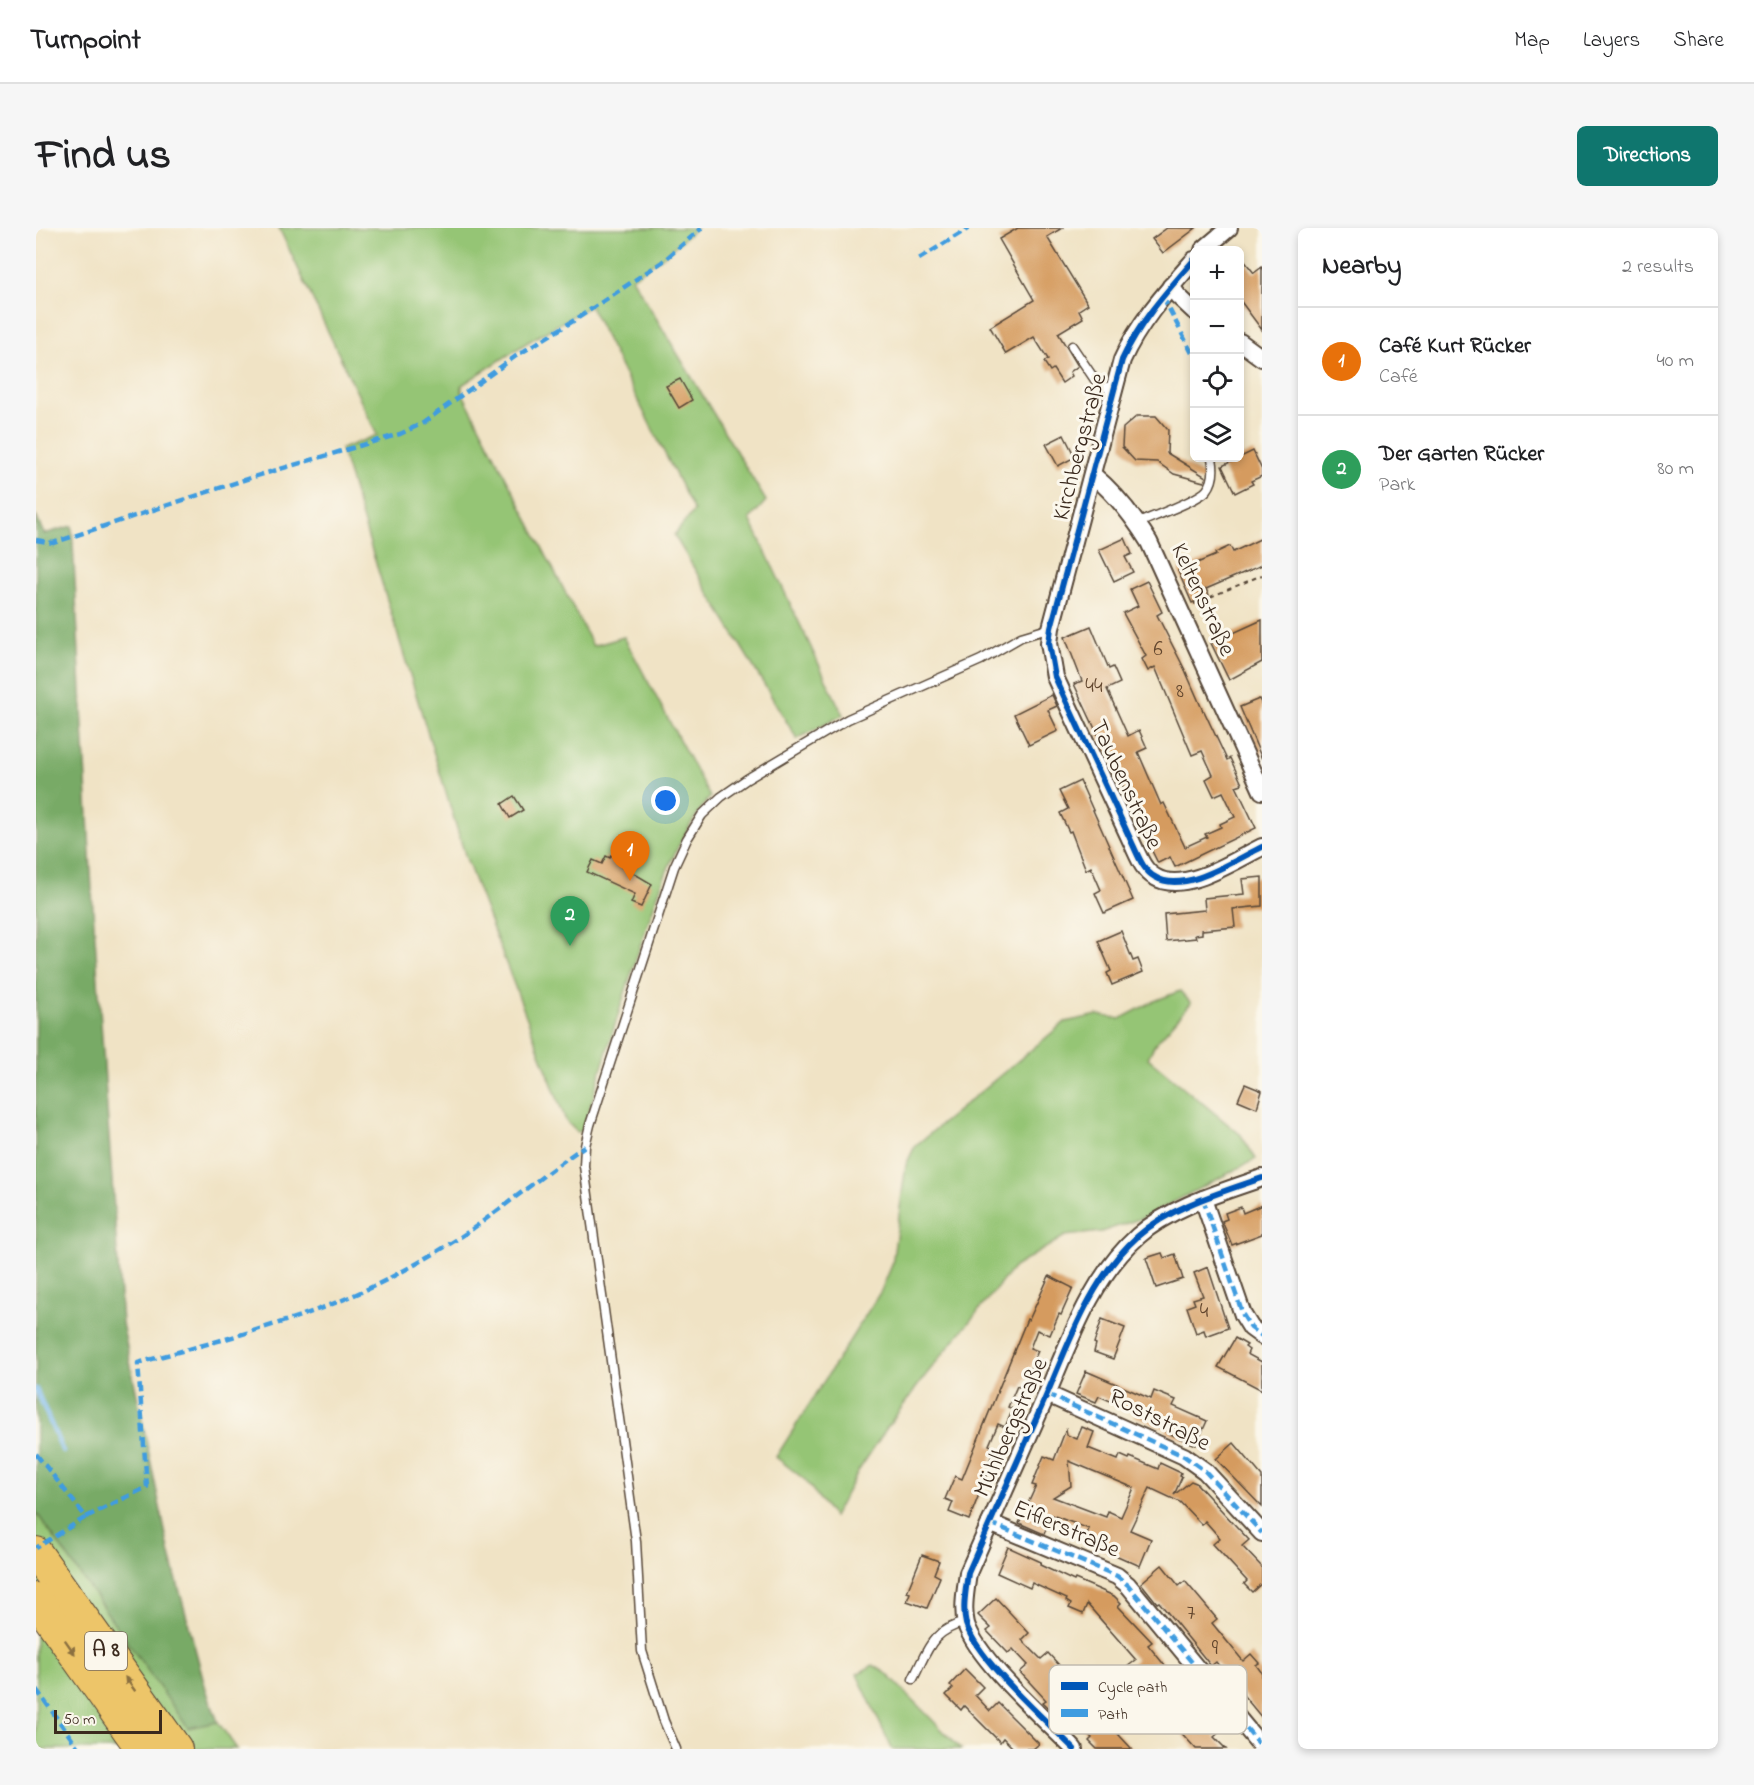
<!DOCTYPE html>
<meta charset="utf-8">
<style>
:root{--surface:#fff;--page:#f6f6f6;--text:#202124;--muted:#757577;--line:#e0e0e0;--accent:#0f766e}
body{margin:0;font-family:"Indie Flower",sans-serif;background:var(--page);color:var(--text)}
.controls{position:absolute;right:18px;top:18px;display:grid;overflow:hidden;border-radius:9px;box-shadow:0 3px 9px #0003}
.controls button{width:54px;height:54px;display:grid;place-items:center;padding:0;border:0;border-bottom:2px solid var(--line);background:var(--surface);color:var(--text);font:30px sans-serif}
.scale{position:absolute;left:18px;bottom:15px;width:108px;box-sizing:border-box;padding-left:6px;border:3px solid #3b2a1e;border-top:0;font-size:16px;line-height:21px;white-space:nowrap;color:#3b2a1e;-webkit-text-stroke:4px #fbf7ec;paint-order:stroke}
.you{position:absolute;left:630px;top:573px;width:21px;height:21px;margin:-15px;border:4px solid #fff;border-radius:50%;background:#1a73e8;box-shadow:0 0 0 9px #1a73e833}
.badge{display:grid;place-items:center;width:39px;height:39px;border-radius:50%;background:var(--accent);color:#fff;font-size:20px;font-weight:700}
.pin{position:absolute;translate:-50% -50px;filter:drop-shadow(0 2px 3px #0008)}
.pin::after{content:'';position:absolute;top:32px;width:21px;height:18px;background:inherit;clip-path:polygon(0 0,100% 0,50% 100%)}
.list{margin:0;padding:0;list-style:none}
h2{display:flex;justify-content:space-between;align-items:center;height:78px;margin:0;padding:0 24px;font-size:26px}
h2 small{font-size:20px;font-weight:400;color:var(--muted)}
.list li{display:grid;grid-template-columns:39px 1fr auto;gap:18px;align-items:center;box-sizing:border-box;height:108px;padding:0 24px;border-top:2px solid var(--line)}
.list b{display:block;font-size:22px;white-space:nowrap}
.list p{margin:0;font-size:20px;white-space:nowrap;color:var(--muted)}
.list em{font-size:20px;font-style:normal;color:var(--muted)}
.icon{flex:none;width:33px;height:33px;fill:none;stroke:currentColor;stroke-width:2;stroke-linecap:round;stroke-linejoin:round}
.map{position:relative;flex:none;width:1226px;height:1521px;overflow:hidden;border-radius:9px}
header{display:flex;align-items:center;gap:36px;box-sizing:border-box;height:84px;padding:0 30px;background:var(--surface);border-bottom:2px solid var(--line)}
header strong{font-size:28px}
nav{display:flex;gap:33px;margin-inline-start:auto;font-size:21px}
.intro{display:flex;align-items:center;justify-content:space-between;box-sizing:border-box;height:144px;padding:0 36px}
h1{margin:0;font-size:42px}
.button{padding:15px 27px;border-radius:9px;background:var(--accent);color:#fff;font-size:21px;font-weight:700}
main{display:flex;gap:36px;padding:0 36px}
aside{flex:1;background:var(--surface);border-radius:9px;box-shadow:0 3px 9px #0003}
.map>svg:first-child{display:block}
.green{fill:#95c575;stroke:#68784a;stroke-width:1.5}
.forest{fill:#78aa66;stroke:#5a6a42;stroke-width:1.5}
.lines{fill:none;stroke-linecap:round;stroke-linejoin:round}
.stream{stroke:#7cbbf0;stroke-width:4.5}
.building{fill:#d59b5e;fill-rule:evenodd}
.service-casing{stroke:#564637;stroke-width:11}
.minor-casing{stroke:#564637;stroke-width:20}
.motorway-casing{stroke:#564637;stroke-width:34}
.path{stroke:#564637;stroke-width:2;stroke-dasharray:4.5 4.5;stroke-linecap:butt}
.service{stroke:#fff;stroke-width:8}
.minor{stroke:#fff;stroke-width:16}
.motorway{stroke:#edc569;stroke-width:32}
.quiet{stroke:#3f9ce0;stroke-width:4.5;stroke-dasharray:9 4.5;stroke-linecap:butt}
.cycleway-casing{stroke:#fbf7ec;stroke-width:10}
.cycleway{stroke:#0057b8;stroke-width:6}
.oneway{fill:#8b7040}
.labels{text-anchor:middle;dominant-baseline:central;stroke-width:6;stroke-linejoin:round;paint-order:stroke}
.number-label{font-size:21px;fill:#62462e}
.shield{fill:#fbf7ec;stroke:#75685c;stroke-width:1.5}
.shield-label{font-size:22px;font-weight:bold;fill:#3b2a1e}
.street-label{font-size:24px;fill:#3b2a1e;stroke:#fbf7ec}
.key{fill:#fbf7ec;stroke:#c1baae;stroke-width:1.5}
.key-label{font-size:16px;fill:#3b2a1e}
</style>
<header>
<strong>Turnpoint</strong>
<nav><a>Map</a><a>Layers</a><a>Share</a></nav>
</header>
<div class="intro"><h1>Find us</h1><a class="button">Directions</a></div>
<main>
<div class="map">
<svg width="1226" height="1521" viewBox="0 0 1226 1521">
<rect width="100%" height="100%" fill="#fbf7ec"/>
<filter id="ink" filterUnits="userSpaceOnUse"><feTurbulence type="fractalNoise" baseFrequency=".0167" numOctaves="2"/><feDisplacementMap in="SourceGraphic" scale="12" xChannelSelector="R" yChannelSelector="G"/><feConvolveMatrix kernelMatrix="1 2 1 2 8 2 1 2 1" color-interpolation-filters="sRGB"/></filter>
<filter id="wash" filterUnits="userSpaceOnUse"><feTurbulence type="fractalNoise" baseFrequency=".008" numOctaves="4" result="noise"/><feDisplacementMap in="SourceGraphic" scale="24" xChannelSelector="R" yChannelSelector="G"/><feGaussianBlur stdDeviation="1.35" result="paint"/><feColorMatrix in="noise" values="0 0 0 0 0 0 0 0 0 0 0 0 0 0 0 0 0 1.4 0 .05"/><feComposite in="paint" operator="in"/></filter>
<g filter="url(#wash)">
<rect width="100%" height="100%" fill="#f0e3c5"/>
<g class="green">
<path d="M 243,0 L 660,0 L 629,27 L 596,50 L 730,273 L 714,291 L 807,487 L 761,511 L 638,307 L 658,283 L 554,78 L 492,114 L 426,157 L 426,164 L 557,418 L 588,409 L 674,569 C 637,614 621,668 603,722 C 583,782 565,842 547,903 L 541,904 L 530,893 L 430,630 L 305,221 L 341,207 Z"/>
<polygon points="1144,763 1155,775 1119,816 1112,830 1205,907 1220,931 1109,989 1065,1004 1029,1008 978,1039 889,1148 852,1198 823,1242 797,1289 769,1252 740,1229 845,1063 856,1037 870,937 879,918 1029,794 1062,787 1084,791 1116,774"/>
<polygon points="0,1284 152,1499 182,1494 201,1521 0,1521"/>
<polygon points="837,1437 850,1445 925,1521 856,1521 821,1446"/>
</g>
<polygon class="forest" points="0,288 8,306 36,298 57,680 86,1095 134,1327 170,1461 182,1494 152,1500 0,1284"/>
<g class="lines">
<polyline class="stream" points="0,1161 27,1224"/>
</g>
<g id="blocks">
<g class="building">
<polygon points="982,0 1026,0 1011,9 1052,76 1043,82 1047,90 1022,105 1042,138 1034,144 1036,148 1026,155 1017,141 1014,143 1008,134 1012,131 998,109 970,126 954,99 998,72 963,11"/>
<polygon points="1131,0 1160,0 1127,25 1116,11"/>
<polygon points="1203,26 1218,45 1226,39 1226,102 1203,71"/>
<polygon points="644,151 656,172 643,180 630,158"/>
<polygon points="1101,188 1120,188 1132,202 1131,225 1170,249 1168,254 1138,246 1121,234 1099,233 1086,219 1087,200"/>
<polygon points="1028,207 1039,229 1022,238 1010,216"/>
<polygon points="1217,223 1226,242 1226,248 1215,253 1217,256 1199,265 1186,238"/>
<polygon points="1089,310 1096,326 1089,329 1097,344 1078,353 1063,322"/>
<polygon points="1226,310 1226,337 1170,361 1173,367 1156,375 1142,343 1180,327 1179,325 1194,318 1197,324"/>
<polygon points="1111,353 1126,384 1121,387 1149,442 1167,483 1168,483 1191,532 1194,530 1206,556 1200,558 1220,600 1139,639 1134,629 1122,635 1114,619 1071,522 1069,522 1038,456 1046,453 1029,409 1055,398 1073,441 1077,439 1084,455 1071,461 1092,508 1103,502 1111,520 1102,524 1125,577 1128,575 1149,619 1171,609 1169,606 1185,599 1184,596 1199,589 1187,564 1178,568 1170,551 1177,547 1166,523 1156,527 1119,439 1112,443 1106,431 1110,428 1087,385 1102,378 1094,361"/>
<polygon points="1226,392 1226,434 1193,452 1175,415"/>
<polygon points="1016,467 1021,478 1012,482 1022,503 993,517 978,486"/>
<polygon points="1223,471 1226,477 1226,531 1204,479"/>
<polygon points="1044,553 1097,672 1068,685 1059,665 1065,662 1055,639 1050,642 1035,603 1033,604 1024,585 1032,581 1023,563"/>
<polygon points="478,568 487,582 474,590 466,576"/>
<polygon points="575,627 586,632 584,635 588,637 587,639 616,656 605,679 595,675 599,666 551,644 557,632 566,636 570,628 574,630"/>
<polygon points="1226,649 1226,678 1197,681 1199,699 1166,702 1166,706 1159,707 1160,710 1130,713 1128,686 1169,682 1168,670 1208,666 1206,651"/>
<polygon points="1085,703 1097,733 1102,731 1107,744 1076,757 1071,745 1075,743 1062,713"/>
<polygon points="1209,856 1226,863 1221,880 1202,872"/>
<polygon points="1226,977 1226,1006 1196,1017 1186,993 1191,991 1189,985 1205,979 1207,985"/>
<polygon points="1126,1025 1128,1030 1139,1026 1147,1051 1120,1060 1110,1030"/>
<polygon points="1172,1039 1192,1100 1170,1108 1168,1102 1160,1105 1151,1079 1159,1076 1157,1071 1167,1068 1158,1045"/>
<polygon points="1013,1048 1037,1060 1025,1087 1023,1086 1014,1107 1001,1102 994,1120 1002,1123 986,1160 981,1158 972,1179 977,1181 969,1199 962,1196 953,1217 959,1220 954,1232 956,1233 933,1292 913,1284 917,1274 909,1271 919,1248 926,1251 991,1091 993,1092"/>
<polygon points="1066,1091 1089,1100 1077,1131 1058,1124 1060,1116 1058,1115"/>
<polygon points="1199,1110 1211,1117 1209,1119 1213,1122 1211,1126 1226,1134 1226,1162 1182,1139"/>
<polygon points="1050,1143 1115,1171 1118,1163 1140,1172 1137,1178 1171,1193 1160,1217 1130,1204 1131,1201 1098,1188 1100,1184 1063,1168 1060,1174 1040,1166"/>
<path d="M 1046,1199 L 1058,1204 L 1052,1220 L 1082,1232 L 1084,1227 L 1093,1231 L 1094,1229 L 1122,1241 L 1124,1235 L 1145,1245 L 1144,1248 L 1146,1249 L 1138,1267 L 1155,1253 L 1160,1255 L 1213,1312 L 1206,1318 L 1226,1339 L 1226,1355 L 1216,1364 L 1208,1356 L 1211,1353 L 1177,1316 L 1184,1310 L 1169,1293 L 1166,1297 L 1144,1274 L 1114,1260 L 1094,1302 L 1115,1311 L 1104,1338 L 1048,1313 L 1053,1301 L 1016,1287 L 1008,1306 L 983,1295 L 1000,1258 L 996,1257 L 1008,1228 L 1018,1232 L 1030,1201 L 1031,1207 L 1041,1211 ZM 1033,1233 L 1098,1260 L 1085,1289 L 1072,1283 L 1070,1289 L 1017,1269 L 1035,1258 Z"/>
<polygon points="1198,1215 1226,1248 1226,1279 1180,1231"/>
<polygon points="972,1319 1005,1334 1004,1337 1038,1353 1039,1351 1078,1368 1085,1375 1082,1378 1116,1414 1112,1417 1143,1455 1120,1474 1091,1439 1100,1432 1051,1376 1047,1386 1033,1380 1035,1376 1030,1373 1031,1371 996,1355 994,1360 961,1345"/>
<polygon points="886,1327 903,1333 898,1346 904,1349 891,1380 871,1373 874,1365 871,1364"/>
<polygon points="1126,1337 1143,1358 1149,1353 1181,1391 1176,1395 1207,1433 1215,1426 1223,1435 1220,1437 1226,1445 1226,1490 1180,1434 1175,1438 1123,1374 1121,1375 1105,1355"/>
<polygon points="960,1370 993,1405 986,1412 1005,1431 1012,1425 1023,1437 1017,1443 1039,1466 1042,1463 1096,1521 1061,1521 1053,1513 1056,1510 1023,1476 1016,1483 1007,1474 1010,1472 984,1444 992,1437 977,1421 972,1425 951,1403 955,1400 942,1387"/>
<polygon points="929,1441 947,1459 939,1467 954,1483 962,1475 1003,1516 997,1521 978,1521 967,1510 964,1514 928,1478 925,1482 910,1467 917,1460 914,1457"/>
<polygon points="1162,1472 1187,1501 1178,1509 1190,1521 1160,1521 1141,1500 1148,1495 1143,1489"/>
</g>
</g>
</g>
<g filter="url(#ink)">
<use href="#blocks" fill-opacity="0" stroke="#564637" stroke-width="1.5"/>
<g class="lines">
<defs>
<g id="service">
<polyline points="1036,118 1059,152 1077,164"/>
<path d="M 1102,295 C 1116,289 1163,272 1171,262 C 1178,253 1178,240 1176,230"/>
<path d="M 877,1451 C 892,1422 894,1403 930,1394"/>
<polyline points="640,1521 628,1493 606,1423 600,1313 548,938 549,918 554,897 638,639 651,611 666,587 685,569 711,551 812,491 945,432 985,409 1015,400"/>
</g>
<g id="minor">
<polyline points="1167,22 1193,0"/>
<path d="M 1158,32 C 1131,63 1103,94 1086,132 L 1015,400 L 1013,415 L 1019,449 L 1098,619 C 1103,630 1108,643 1119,649 C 1148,667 1199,632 1226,619"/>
<polyline points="1135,58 1142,68 1158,83"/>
<polyline points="1204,114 1226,130"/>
<path d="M 1057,247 C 1080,266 1097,288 1113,314 L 1226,563"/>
<polyline points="1167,971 1207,1087 1215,1100 1226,1108"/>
<polyline points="1011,1166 1148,1228 1169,1243 1226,1305"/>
<polyline points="954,1295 1081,1348 1092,1357 1226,1519"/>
<path d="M 1038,1521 C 1009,1491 942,1433 930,1396 C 926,1380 930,1361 932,1345 C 957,1288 982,1231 1008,1173 C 1033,1115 1054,1051 1102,1008 C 1134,979 1186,964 1226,950"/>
</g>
<g id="motorway">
<polyline points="0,1325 140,1521"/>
<polyline points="0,1371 106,1521"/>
</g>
</defs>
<use href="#service" class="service-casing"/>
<use href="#minor" class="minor-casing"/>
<use href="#motorway" class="motorway-casing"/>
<polyline class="path" points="1158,376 1226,347"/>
<use href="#service" class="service"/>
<use href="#minor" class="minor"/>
<use href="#motorway" class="motorway"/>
<g class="quiet">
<polyline points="883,31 933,0"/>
<polyline points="1127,69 1158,129"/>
<polyline points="0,312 17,315 217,249 364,206 387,195 480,128 542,90 626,34 666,0"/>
<polyline points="1167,971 1207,1087 1215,1100 1226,1108"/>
<polyline points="1011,1166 1148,1228 1169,1243 1226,1305"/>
<polyline points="0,1226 50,1289 0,1320"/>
<path d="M 50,1289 L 111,1259 L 102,1135 C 191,1110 284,1089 365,1044 C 394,1029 428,1008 454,988 C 486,965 516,940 549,918"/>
<polyline points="954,1295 1081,1348 1092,1357 1226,1519"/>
<polyline points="0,1461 43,1521"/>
</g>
<defs>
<g id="cycleway">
<path d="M 1158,32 C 1131,63 1103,94 1086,132 L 1015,400 L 1013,415 L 1019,449 L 1098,619 C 1103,630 1108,643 1119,649 C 1148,667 1199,632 1226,619"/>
<path d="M 1038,1521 C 1009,1491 942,1433 930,1396 C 926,1380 930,1361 932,1345 C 957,1288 982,1231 1008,1173 C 1033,1115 1054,1051 1102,1008 C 1134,979 1186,964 1226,950"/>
</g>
</defs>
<use href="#cycleway" class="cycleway-casing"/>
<use href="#cycleway" class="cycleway"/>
</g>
<defs><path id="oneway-solid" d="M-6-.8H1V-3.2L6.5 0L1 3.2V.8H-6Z" transform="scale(1.5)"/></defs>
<g class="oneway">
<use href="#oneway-solid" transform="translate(34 1419) rotate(55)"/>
<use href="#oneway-solid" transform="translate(94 1456) rotate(-126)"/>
</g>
</g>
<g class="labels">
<g class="number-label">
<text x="1122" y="422">6</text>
<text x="1058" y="459">44</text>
<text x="1144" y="464">8</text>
<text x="1168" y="1084">4</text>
<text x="1155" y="1386">7</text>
<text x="1179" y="1421">9</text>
</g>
<rect class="shield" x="49" y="1404" width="42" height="38" rx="4.5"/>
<g class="shield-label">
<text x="70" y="1423">A 8</text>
</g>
<g class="street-label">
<text transform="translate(1045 219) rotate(-75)">Kirchbergstraße</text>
<text transform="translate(1166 372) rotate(65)">Keltenstraße</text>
<text transform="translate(1089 557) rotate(65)">Taubenstraße</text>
<text transform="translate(1123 1193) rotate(27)">Roststraße</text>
<text transform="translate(976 1200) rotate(-66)">Mühlbergstraße</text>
<text transform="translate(1030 1302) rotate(23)">Eiflerstraße</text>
</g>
</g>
<rect x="1013" y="1437" width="198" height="69" rx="9" class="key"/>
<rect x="1025" y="1454" width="27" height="8" fill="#0057b8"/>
<rect x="1025" y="1481" width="27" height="8" fill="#3f9ce0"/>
<g class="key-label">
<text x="1062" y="1464">Cycle path</text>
<text x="1062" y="1491">Path</text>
</g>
</svg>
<div class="controls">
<button>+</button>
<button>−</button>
<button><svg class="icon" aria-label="locate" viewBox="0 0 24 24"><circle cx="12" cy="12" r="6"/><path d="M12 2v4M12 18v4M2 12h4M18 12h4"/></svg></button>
<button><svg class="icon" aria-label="layers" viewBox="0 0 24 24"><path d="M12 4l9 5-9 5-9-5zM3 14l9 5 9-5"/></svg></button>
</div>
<div class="scale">50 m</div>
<div class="you"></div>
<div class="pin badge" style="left:594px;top:653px;background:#e8710a">1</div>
<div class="pin badge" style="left:534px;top:718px;background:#2e9e5b">2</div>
</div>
<aside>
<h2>Nearby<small>2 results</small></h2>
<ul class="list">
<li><span class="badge" style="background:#e8710a">1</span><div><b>Café Kurt Rücker</b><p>Café</p></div><em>40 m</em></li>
<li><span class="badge" style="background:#2e9e5b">2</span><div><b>Der Garten Rücker</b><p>Park</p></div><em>80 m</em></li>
</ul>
</aside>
</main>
